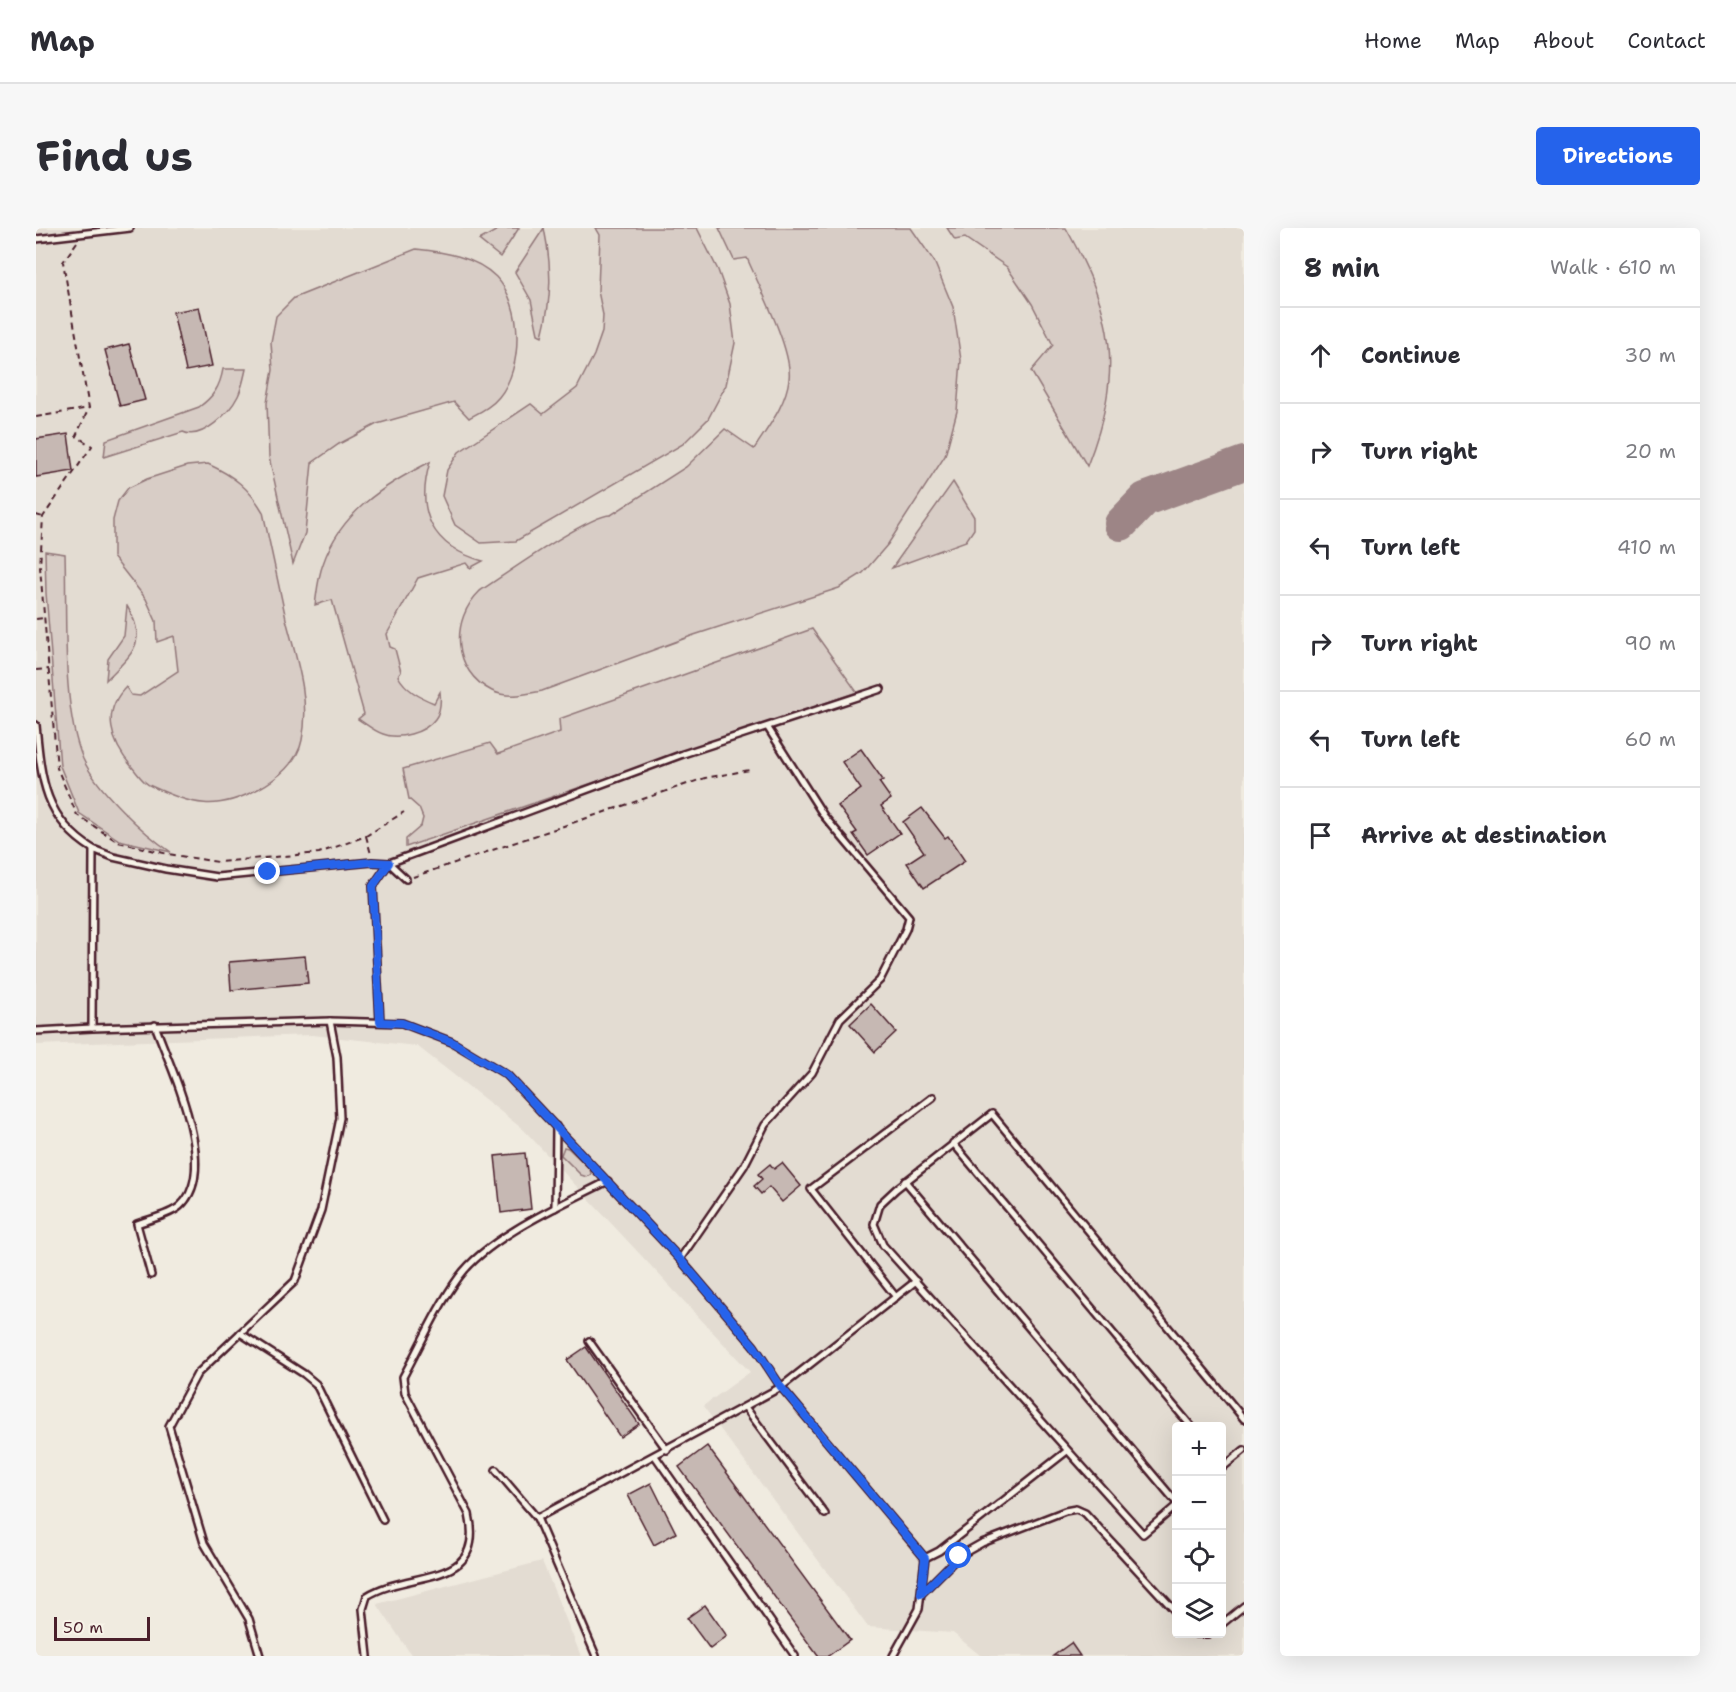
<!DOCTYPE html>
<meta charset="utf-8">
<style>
:root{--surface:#fff;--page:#f7f7f7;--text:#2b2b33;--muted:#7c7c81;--line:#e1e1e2;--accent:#2563eb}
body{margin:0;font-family:"Shantell Sans",sans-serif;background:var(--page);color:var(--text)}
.controls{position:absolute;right:18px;bottom:18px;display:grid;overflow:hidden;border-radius:6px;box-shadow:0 6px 24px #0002}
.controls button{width:54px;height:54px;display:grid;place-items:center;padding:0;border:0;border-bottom:2px solid var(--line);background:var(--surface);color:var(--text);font:30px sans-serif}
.scale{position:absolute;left:18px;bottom:15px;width:96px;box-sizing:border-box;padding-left:6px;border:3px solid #4a1f2b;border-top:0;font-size:16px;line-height:21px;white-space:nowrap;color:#4a1f2b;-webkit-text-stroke:4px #f7f3e8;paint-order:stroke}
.stop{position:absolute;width:18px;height:18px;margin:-14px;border:4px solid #2563eb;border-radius:50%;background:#fff}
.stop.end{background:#2563eb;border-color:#fff;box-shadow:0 2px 6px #0008}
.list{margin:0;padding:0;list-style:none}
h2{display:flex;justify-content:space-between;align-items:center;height:78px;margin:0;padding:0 24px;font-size:26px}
h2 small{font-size:20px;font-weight:400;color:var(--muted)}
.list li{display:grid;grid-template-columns:39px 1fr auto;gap:18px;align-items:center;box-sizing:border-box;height:96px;padding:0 24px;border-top:2px solid var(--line)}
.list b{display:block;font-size:22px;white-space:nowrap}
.list em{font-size:20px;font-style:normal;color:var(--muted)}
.icon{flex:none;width:33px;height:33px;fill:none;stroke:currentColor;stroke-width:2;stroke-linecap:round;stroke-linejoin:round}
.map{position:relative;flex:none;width:1208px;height:1428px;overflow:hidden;border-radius:6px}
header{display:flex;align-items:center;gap:36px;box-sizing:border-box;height:84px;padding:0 30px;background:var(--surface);border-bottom:2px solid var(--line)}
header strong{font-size:28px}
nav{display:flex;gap:33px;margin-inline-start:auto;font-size:21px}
.intro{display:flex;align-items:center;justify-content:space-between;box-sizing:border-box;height:144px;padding:0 36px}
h1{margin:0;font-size:42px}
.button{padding:15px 27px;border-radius:6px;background:var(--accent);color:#fff;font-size:21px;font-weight:700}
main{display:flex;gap:36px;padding:0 36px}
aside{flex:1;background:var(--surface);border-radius:6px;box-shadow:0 6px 24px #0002}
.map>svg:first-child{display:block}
.built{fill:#e3dcd2;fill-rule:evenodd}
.green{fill:#d8cdc6;stroke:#917678;stroke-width:1.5}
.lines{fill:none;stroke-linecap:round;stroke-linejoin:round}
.taxiway{stroke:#9d8586;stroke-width:34}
.building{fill:#c6b8b3;stroke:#4a1f2b;stroke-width:1.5}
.lane-casing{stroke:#4a1f2b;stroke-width:10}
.path{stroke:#4a1f2b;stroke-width:2;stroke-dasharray:6 4.5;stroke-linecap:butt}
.lane{stroke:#f7f3e8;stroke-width:5}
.route{stroke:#2563eb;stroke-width:8}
</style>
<header>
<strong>Map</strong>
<nav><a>Home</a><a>Map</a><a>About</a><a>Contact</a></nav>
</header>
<div class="intro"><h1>Find us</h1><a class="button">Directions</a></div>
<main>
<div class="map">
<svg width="1208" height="1428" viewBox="0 0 1208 1428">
<rect width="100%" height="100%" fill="#f0ebe0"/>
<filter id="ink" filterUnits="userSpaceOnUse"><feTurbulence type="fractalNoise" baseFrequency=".0167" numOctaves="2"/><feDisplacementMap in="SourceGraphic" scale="12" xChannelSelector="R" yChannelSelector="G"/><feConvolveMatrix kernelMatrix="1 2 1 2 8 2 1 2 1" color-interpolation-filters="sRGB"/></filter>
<g filter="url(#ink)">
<g class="built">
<path d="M 0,0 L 1208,0 L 1208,1428 L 945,1428 L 917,1405 L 832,1399 L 667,1178 L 714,1144 L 488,902 L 381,818 L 276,807 L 0,817 ZM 1140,1198 L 1186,1198 L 1186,1406 L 1140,1406 Z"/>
<polygon points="506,1333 545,1428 376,1428 341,1376"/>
</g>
<g class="green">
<polygon points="465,0 483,0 464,29 443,12"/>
<path d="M 508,0 C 516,38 516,70 506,108 L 502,106 L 495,72 L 479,44 Z"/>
<polygon points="560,0 661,0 682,42 694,76 699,115 690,157 672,191 647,216 480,313 445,315 419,297 406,268 411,242 423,224 495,176 507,186 541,160 558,127 566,104 567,87 562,63 564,7"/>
<path d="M 683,0 L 875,0 L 898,33 L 917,79 L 925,132 L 921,183 L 909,228 L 852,316 L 827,345 L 803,360 L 658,407 L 506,463 C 490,466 472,471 456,463 C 416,443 414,392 444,363 C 467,348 554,286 575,287 L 650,239 L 689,201 L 718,221 C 732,199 750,177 753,151 C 757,123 723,58 711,30 L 698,32 Z"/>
<path d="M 911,0 L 1030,0 C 1079,88 1088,143 1051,238 L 995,143 L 1017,117 L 996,76 L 971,39 L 929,10 L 919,12 Z"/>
<path d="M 380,21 C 407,24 439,28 460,49 C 488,78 487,140 463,169 C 455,179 444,184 433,190 L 418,174 L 341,196 L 303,216 L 276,235 L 269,305 L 257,336 L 233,229 L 231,175 L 237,142 L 235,114 L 240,88 L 258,70 Z"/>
<path d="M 187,141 L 210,141 C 208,150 206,160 202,168 C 194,184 166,213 147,204 L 68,229 L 70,212 L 163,179 C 177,169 184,159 187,141 Z"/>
<path d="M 394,234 C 379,284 396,319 447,333 L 434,340 L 430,335 L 382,350 L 351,406 L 354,419 L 359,421 L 365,444 L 362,448 C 370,462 383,469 398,475 L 404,464 C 405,473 405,483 399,491 C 389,505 362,512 347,506 C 338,503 330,496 322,491 L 328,486 L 296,372 L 279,377 C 281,364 282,349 287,336 C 304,285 348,257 394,234 Z"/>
<path d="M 172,236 C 198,248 213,260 227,284 C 235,320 242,355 250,391 C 260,430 275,471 266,512 C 262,534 241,551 222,561 C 180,584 157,577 115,558 C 107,555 102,546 96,539 C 75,515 65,484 90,459 L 95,467 L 104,468 L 142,443 L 138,408 L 121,414 L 120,393 L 110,371 L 77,329 L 77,292 L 82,273 L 92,260 L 111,251 L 151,238 Z"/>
<polygon points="917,254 938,289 938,301 930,313 856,340"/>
<path d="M 9,323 L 29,326 C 31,385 25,479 47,531 C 61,562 107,605 135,624 L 83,612 L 43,585 L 24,538 L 10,365 Z"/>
<path d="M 91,378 C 113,415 96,426 70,452 L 72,431 L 88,408 Z"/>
<polygon points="776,401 821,464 370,619 370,611 385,598 387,590 383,580 373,571 367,541 454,515 462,526 524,504 523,491"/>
<polygon points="528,919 532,920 554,941 555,946 551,949 545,947 525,927"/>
</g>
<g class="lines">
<polyline class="taxiway" points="1085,296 1109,271 1208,235"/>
</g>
<g class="building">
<polygon points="163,79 176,138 150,143 137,84"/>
<polygon points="93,116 109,172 84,178 69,122"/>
<polygon points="32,206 37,243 0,249 0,211"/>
<polygon points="825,521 847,552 843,554 855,571 845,578 864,605 832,627 817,606 821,604 802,578 825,561 806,534"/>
<polygon points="886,580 909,610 912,608 929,633 888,660 871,635 888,624 867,594"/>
<polygon points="269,728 272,755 195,762 193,734"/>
<polygon points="835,776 860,804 839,824 814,796"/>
<polygon points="489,925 495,981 465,985 459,928"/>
<polygon points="746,935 765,958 746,974 733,959 725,966 718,958 726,951 722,946 734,936 738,941"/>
<polygon points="550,1119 603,1196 584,1209 531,1132"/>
<polygon points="671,1218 814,1412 792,1428 782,1428 643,1239"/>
<polygon points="615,1255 640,1305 618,1317 592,1267"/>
<polygon points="669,1377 691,1408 674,1421 651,1390"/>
<polygon points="1035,1415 1044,1428 1017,1428"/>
</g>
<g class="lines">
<defs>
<g id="lane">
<polyline points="0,11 94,0"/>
<path d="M 0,497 C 5,550 8,591 57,621"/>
<polyline points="294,793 366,795 416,814 471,847 644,1031 718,1118 745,1159 889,1330 903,1323 1031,1223"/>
<polyline points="344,794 337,658 353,635 370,651"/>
<polyline points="0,803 56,800"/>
<polyline points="917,915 1155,1198"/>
<polyline points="869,953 1140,1274"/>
<polyline points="519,980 520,898"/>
<polyline points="644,1031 708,938 729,897 776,845 804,791 844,752 870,701 873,689 788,588 732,500"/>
<path d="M 115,1047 L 101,996 C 114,991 134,987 144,978 C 185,942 134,839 119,797"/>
<polyline points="860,1069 775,961 897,869"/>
<polyline points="204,1105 268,1146 280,1156 347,1292"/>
<polyline points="553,1113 631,1222"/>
<polyline points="709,1179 789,1286"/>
<polyline points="619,1228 759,1428"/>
<polyline points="1186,1240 1208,1222"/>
<polyline points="460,1242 501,1290 560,1428"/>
<polyline points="1140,1278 1107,1306 847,1017 838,996 844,976 860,961 956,886 1208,1191"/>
<polyline points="501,1290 745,1159 880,1053"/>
<polyline points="885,1366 923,1328 946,1315 1029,1283 1040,1281 1049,1285 1140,1384"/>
<polyline points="1186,1396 1208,1378"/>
<polyline points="1160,1406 1173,1406"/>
<polyline points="224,1428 213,1391 168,1315 133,1198 161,1146 259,1053 285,982 304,890 301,829 294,793 56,800 57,621 77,629 130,641 181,649 336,634 353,635 647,526 845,461"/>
<path d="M 332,1428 L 327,1381 L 331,1368 C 374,1341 450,1361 433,1286 L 369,1165 L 367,1149 C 385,1116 401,1079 423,1049 C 452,1009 527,976 572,953"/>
<polyline points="857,1428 883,1381 889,1330"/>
</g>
</defs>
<use href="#lane" class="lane-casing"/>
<g class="path">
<polyline points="41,14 27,34 53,180 40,208 56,218 7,289 4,339 21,540 41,587 82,614 132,626 182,634 283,625 330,608 368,584"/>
<polyline points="0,189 53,180"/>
<polyline points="0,287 7,289"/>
<polyline points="0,391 8,390"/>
<polyline points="0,442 13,441"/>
<polyline points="330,608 335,626"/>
<polyline points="377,649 669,550 714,542"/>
</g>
<use href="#lane" class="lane"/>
</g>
</g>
<g class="lines" filter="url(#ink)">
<polyline class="route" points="232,644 336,634 353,635 337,658 344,794 366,795 416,814 471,847 644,1031 718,1118 745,1159 889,1330 885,1366 923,1328"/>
</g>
</svg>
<div class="controls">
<button>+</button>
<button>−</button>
<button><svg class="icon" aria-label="locate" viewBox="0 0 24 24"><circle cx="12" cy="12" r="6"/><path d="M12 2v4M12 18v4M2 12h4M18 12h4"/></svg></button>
<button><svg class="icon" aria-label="layers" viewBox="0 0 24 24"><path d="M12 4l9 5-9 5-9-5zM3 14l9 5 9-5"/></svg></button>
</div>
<div class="scale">50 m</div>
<div class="stop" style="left:923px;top:1328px"></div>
<div class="stop end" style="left:232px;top:644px"></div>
</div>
<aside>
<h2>8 min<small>Walk · 610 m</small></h2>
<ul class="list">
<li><svg class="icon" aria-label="ahead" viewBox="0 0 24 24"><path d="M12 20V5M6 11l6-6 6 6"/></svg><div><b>Continue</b></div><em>30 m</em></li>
<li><svg class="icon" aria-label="right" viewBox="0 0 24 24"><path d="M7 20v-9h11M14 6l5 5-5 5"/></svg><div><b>Turn right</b></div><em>20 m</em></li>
<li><svg class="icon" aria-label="left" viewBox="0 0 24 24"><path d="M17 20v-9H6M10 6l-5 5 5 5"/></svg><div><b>Turn left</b></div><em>410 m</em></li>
<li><svg class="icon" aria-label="right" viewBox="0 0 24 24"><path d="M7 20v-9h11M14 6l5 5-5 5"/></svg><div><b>Turn right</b></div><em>90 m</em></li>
<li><svg class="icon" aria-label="left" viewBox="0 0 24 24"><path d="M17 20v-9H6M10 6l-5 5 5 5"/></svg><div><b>Turn left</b></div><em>60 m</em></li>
<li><svg class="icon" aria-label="arrive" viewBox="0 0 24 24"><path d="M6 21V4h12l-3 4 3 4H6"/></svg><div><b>Arrive at destination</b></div></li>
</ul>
</aside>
</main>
